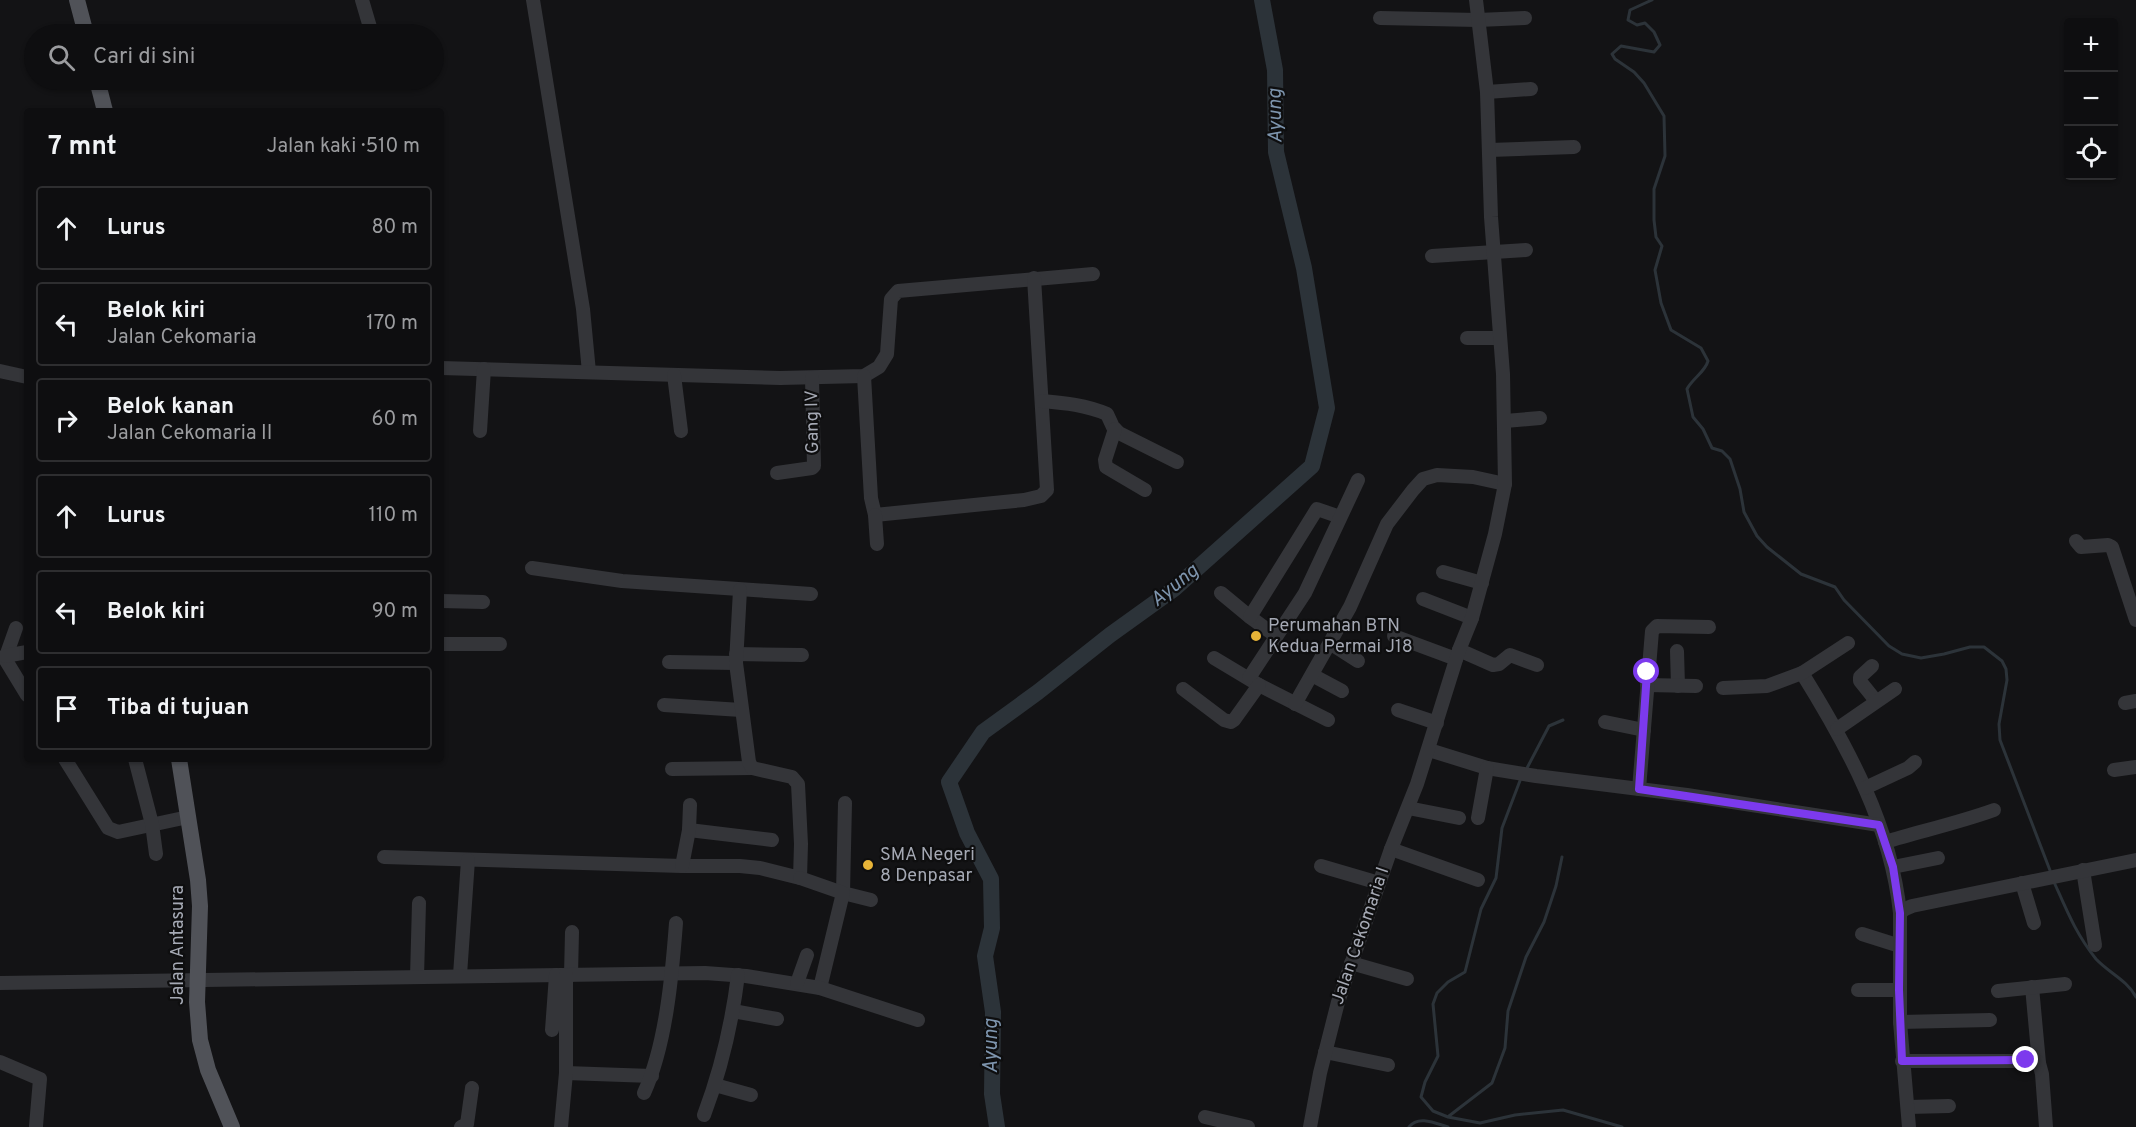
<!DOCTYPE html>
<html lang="id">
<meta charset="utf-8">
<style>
:root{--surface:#0e0e10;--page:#171719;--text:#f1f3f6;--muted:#9b9c9f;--line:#2e2e30}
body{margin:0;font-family:Overpass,sans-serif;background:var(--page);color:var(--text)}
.controls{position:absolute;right:18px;top:18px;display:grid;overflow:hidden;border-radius:6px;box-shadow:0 2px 4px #0004}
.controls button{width:54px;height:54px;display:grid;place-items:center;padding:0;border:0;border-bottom:2px solid var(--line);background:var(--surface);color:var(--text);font:30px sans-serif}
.stop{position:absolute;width:18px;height:18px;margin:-14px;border:4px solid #7c3aed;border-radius:50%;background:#fff}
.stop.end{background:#7c3aed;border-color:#fff;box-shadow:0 2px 6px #0008}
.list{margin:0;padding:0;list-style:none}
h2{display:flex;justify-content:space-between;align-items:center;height:78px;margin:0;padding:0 24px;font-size:26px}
h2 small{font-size:20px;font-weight:400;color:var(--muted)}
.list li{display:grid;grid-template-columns:39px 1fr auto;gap:18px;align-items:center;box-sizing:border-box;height:84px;margin:0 12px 12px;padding:0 12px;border:2px solid var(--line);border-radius:6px}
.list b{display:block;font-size:22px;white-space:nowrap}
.list p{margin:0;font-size:20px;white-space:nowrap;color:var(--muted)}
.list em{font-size:20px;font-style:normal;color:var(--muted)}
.icon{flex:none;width:33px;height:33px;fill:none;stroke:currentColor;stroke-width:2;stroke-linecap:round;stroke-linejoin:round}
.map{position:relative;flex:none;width:2136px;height:1127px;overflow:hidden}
.search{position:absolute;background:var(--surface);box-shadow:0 2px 4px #0004;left:24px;top:24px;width:420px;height:66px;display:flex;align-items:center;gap:15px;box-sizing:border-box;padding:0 21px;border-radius:33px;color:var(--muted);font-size:22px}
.panel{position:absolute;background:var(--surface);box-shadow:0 2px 4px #0004;left:24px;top:108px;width:420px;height:654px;border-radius:6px}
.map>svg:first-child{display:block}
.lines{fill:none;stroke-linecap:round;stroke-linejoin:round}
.stream{stroke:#2c3339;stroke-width:3}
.river{stroke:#2c3339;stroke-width:16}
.minor{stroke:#343539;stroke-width:14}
.major{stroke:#505258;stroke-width:16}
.route{stroke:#7c3aed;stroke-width:8}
.poi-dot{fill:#e8b438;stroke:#0e0e0f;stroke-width:2}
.labels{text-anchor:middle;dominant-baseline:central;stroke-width:4.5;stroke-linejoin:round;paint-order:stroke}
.street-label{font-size:18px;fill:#a5a9b4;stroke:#0e0e0f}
.poi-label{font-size:18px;fill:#a5a9b4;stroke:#0e0e0f;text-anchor:start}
.water-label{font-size:20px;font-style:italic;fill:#7e95ae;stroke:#0e0e0f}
</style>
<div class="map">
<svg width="2136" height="1127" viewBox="0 0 2136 1127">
<rect width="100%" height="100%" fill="#131315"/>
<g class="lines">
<g class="stream">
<path d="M 1652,0 L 1630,10 L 1628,20 L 1637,25 L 1645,23 L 1654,32 L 1660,45 L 1654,52 L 1621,46 L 1612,54 L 1615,59 L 1634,72 L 1644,83 L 1664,116 L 1665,156 L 1654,189 L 1654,220 L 1656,237 L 1662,246 L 1655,270 L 1661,303 L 1671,330 L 1701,348 L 1708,361 C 1705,372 1693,378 1687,389 L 1693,417 L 1703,429 L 1712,448 L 1722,451 L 1730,459 L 1740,489 L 1744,512 L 1757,536 L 1767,547 L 1801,574 L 1835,587 L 1844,600 L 1889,646 L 1902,654 L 1921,658 L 1944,654 L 1970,647 L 1984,647 L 2002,661 L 2006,669 L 2007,680 L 1999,724 L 2000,740 L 2051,873"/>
<polyline points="1526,770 1549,726 1563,720"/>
<polyline points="1521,778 1502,828 1496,878 1481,909 1465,972 1448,982 1437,993 1433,1004 1438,1056 1425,1082 1421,1097 1433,1111 1448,1117 1480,1123 1515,1115 1563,1110 1622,1127"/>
<path d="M 2054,882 C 2067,911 2076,934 2096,959 C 2109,973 2127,980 2136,997"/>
<polyline points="1449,1116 1492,1083 1505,1048 1508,1011 1526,957 1544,922 1556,886 1562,857"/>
<path d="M 1409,1127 C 1418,1115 1435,1123 1448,1127"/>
</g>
<polyline class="river" points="997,1127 992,1094 993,1012 985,956 992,928 991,879 967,833 949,782 983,732 1038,692 1110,635 1174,589 1312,466 1327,408 1304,268 1276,152 1275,70 1262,0"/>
<g class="minor">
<polyline points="362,0 372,34"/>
<polyline points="533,0 583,309 589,372"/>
<polyline points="1380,18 1478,20 1525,18"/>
<polyline points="1487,92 1531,89"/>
<polyline points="1490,150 1574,147"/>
<polyline points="1432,256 1526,250"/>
<polyline points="1467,338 1500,338"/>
<polyline points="441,368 780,378 864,376 879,367 887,354 891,299 898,291 1093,274"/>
<polyline points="0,371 27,377"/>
<polyline points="674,375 681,431"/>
<polyline points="864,376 871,498 875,515 1024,500 1041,496 1047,490 1034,278"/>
<path d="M 1042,401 C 1065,403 1086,405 1107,414 L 1113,427 L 1119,433 L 1177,462"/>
<polyline points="1505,421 1540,418"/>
<polyline points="1115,429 1105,460 1106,467 1145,490"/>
<polyline points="480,431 484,369"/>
<polyline points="777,473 812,468 814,466 812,378"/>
<polyline points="875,515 877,544"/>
<polyline points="2076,541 2081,547 2108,545 2112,547 2136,620"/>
<polyline points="532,568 622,581 811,594"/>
<polyline points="1443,572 1482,583"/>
<polyline points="1221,593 1250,617 1276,636"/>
<polyline points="1423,599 1472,618"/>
<polyline points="441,601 483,602"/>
<polyline points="1250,617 1317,509 1340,517"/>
<polyline points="16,628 5,659 27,695"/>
<polyline points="1394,636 1456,659"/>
<polyline points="1330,643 1358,661"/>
<polyline points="441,644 500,644"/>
<polyline points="1459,650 1493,665 1499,664 1510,655 1537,665"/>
<polyline points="1677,651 1678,686"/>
<polyline points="736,654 802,655"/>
<polyline points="5,656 27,652"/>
<polyline points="1214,658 1259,685 1328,720"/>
<polyline points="669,662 736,663"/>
<polyline points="1872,666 1860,677 1860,681 1876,701"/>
<path d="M 1802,673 C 1848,747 1891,826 1900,913"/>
<polyline points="1312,675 1342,691"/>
<polyline points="1249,678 1305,593 1358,480"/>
<polyline points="1647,685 1696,686"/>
<polyline points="1723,688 1767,686 1802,673 1848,643"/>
<polyline points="1183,689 1224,720 1231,722 1234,720 1259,685"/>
<polyline points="2125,703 2136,701"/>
<polyline points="1295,704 1350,607 1387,524 1413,490 1423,479 1437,475 1473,477 1505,484"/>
<polyline points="664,705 741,710"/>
<polyline points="1398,710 1437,723"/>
<polyline points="1605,722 1644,730"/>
<polyline points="1837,729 1895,689"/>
<polyline points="1429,750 1487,768 1536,776 1687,795 1879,825"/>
<polyline points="65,759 108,828 118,832 188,817"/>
<polyline points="135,759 152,824 156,854"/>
<polyline points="672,769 752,768"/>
<polyline points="2114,770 2136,767"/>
<polyline points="1865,788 1908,768 1915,762"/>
<polyline points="1639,789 1652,631 1657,626 1709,627"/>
<polyline points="845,803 843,893 871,900"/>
<polyline points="1408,808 1459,818"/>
<polyline points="1478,818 1487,768"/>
<polyline points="689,830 772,840"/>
<path d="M 1885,842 C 1921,831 1958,823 1994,810"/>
<polyline points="1391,849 1478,880"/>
<polyline points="384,857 682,866 740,866 760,868 800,878 801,844 798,784 792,777 752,768 749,762 736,663 740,590"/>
<polyline points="682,866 689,830 690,805"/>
<polyline points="1321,866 1379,883"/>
<polyline points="1893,867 1938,858"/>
<polyline points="2083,870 2095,945"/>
<polyline points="800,878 843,893 820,988"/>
<polyline points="2022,883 2034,923"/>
<polyline points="1862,934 1900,946"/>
<polyline points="1351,963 1407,979"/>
<polyline points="460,975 468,860"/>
<polyline points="571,975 572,932"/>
<polyline points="417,977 419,903"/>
<polyline points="0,983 705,973 746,976 820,988 918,1020"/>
<polyline points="797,983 807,955"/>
<polyline points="2032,987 2039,1063"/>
<polyline points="1858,990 1899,990"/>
<polyline points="1998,991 2065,984"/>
<polyline points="733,1011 777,1019"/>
<polyline points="1900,1022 1990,1020"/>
<polyline points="552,1030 556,975"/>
<polyline points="1325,1052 1388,1065"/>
<polyline points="1902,1061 2036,1061 2039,1063 2042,1074 2046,1127"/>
<polyline points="0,1062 40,1079 36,1126"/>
<polyline points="566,1073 652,1076"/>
<polyline points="715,1085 751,1095"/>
<path d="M 644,1093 C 666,1045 672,976 676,923"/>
<polyline points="1908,1107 1949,1106"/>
<path d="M 704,1115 C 721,1070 732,1023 738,975"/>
<polyline points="1205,1117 1248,1127"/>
<polyline points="461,1127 467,1124 472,1088"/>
<polyline points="561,1127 566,1073 566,975"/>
<polyline points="1310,1127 1320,1073 1338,1002 1391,849 1417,784 1459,650 1472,618 1495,534 1505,484 1503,374 1491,217 1487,92 1476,0"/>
<polyline points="1909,1127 1900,1022 1900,913 1905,909 1912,906 2136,860"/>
</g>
<g class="major">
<polyline points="77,0 86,34"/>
<polyline points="97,80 105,111"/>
<polyline points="179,759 198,880 200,906 197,1002 200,1040 208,1070 232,1127"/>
</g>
</g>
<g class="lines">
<polyline class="route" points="1647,672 1639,789 1879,825 1893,867 1900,913 1899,990 1902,1061 2026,1060"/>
</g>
<g class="poi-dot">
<circle cx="1256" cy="636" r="6"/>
<circle cx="868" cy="865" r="6"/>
</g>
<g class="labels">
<g class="street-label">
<text transform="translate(813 422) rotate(-91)">Gang IV</text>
<text transform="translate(1361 936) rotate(-71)">Jalan Cekomaria I</text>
<text transform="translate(178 945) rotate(-90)">Jalan Antasura</text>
</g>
<g class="poi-label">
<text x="1268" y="626">Perumahan BTN<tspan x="1268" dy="21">Kedua Permai J18</tspan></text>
<text x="880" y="855">SMA Negeri<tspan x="880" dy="21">8 Denpasar</tspan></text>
</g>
<g class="water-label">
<text transform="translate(1276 116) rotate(-91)">Ayung</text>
<text transform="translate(1175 586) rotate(-39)">Ayung</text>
<text transform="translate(992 1046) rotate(-90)">Ayung</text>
</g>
</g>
</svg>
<div class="controls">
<button>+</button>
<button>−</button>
<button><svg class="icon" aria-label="locate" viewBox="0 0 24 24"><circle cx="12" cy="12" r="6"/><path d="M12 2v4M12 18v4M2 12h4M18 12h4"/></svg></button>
</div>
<div class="stop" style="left:1647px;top:672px"></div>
<div class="stop end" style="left:2026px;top:1060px"></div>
<div class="search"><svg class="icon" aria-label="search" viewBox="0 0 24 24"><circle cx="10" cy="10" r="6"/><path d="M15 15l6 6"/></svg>Cari di sini</div>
<section class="panel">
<h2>7 mnt<small>Jalan kaki · 510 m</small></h2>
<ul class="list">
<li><svg class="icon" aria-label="ahead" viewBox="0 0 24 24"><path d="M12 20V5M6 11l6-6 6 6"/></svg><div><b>Lurus</b></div><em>80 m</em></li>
<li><svg class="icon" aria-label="left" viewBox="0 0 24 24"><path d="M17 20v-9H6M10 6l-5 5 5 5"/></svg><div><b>Belok kiri</b><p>Jalan Cekomaria</p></div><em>170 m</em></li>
<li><svg class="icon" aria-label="right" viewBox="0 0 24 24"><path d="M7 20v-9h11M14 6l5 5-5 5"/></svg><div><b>Belok kanan</b><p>Jalan Cekomaria II</p></div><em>60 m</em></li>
<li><svg class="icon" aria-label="ahead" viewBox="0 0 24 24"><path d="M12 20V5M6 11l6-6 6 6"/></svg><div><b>Lurus</b></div><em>110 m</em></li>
<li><svg class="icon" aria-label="left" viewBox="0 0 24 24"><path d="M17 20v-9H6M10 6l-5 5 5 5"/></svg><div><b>Belok kiri</b></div><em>90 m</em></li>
<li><svg class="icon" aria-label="arrive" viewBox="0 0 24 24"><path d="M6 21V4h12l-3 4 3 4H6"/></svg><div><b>Tiba di tujuan</b></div></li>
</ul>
</section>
</div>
